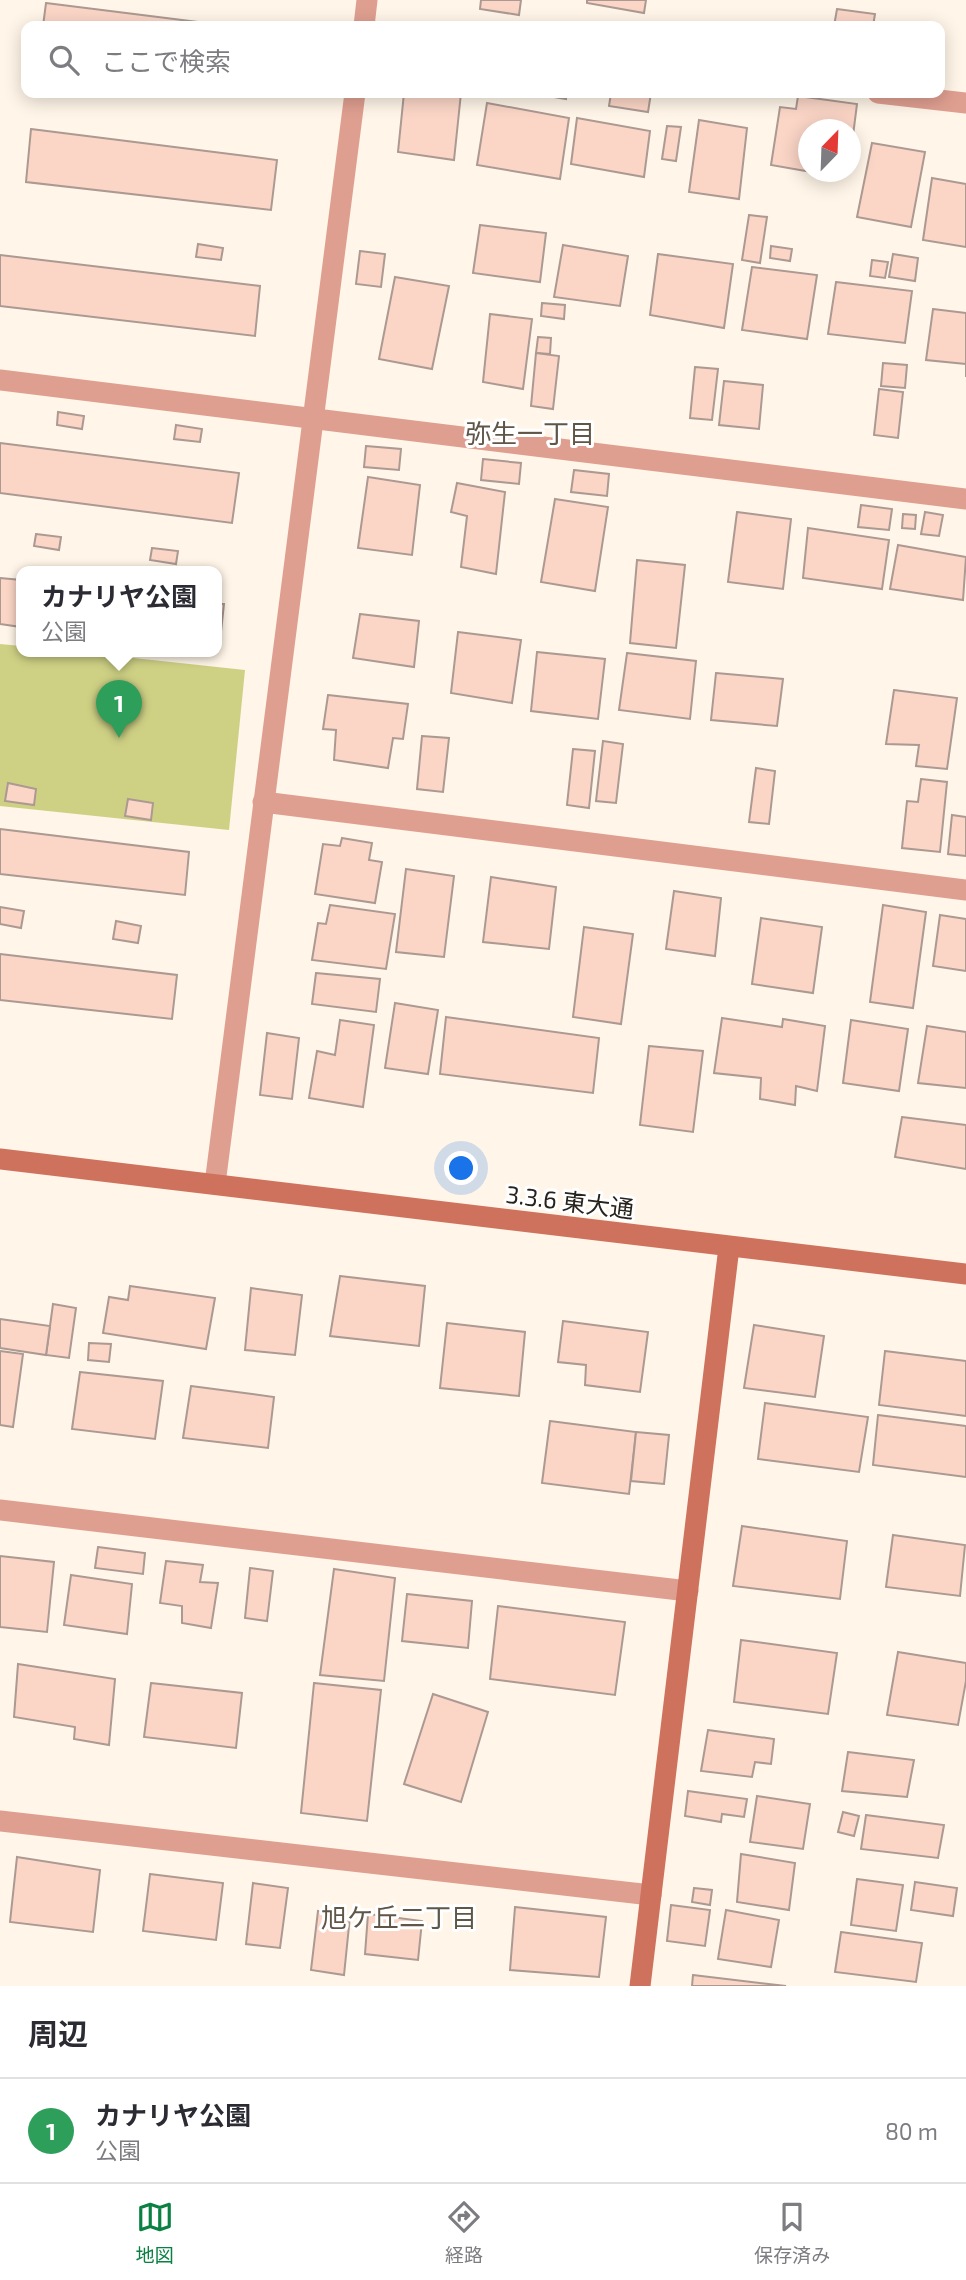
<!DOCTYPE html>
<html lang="ja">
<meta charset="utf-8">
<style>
:root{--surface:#fff;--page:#f2f2f3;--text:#2b2b33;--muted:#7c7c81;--line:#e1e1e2;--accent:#0b8043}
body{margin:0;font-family:"Exo 2","Noto Sans JP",sans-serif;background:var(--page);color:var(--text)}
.compass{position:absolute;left:798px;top:119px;width:63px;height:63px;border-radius:50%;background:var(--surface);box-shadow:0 4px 18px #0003;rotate:23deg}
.you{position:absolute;left:462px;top:1169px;width:24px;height:24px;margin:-18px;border:5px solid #fff;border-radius:50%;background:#1a73e8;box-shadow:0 0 0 10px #1a73e833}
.badge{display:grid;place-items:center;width:46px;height:46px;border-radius:50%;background:var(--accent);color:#fff;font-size:23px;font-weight:700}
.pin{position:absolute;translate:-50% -58px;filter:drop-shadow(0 2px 4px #0008)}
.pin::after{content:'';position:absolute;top:37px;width:24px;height:21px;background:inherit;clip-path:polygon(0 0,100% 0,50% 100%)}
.popup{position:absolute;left:16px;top:566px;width:206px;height:91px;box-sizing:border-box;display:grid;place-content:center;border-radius:14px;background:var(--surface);filter:drop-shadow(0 2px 5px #0005);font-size:23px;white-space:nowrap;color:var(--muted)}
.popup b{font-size:26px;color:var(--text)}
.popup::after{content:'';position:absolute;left:50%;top:100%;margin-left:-14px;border:14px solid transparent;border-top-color:var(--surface)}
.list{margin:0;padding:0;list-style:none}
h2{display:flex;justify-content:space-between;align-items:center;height:91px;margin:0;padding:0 28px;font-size:30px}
h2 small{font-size:23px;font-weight:400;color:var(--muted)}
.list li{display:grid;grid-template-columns:46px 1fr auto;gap:21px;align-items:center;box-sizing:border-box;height:105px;padding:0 28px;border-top:2px solid var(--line)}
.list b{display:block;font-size:26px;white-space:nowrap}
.list p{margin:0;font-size:23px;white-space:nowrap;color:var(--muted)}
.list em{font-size:23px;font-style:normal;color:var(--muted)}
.icon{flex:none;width:38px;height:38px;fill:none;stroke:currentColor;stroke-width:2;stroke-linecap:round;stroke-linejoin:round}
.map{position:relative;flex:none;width:966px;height:1986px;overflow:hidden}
.search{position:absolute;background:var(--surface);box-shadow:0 4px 18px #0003;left:21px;right:21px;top:21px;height:77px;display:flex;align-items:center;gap:18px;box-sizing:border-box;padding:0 24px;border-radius:14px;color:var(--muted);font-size:26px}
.sheet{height:196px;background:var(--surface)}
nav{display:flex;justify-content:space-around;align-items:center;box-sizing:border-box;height:98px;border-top:2px solid var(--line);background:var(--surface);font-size:19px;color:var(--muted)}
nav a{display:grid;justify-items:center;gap:4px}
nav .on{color:var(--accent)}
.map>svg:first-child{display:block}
.green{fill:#ced184}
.building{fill:#fbd6c7;stroke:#ac9992;stroke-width:2}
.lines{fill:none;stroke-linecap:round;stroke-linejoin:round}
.street{stroke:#df9f90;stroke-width:21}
.secondary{stroke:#ce725d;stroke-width:21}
.labels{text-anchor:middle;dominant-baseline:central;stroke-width:6;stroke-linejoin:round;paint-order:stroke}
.street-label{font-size:24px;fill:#27221c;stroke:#fff}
.neighbourhood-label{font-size:26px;fill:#605648;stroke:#fff}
</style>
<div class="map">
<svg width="966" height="1986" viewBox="0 0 966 1986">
<rect width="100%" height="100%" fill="#fff5e8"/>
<polygon class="green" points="0,644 21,646 21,652 78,652 245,670 229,830 0,806"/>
<g class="building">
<polygon points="481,0 521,0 519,15 480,9"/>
<polygon points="587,0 646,0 644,13 587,3"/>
<polygon points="46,3 230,26 43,26"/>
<polygon points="837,9 875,14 873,26 834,26"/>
<polygon points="404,93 461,93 454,160 398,152"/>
<polygon points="531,93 567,93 566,99"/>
<polygon points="611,93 651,93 648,112 609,106"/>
<polygon points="798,96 857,104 850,159 850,130 808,130 808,172 817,173 771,165 780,107 796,109"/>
<polygon points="487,103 569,118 560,179 477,165"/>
<polygon points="577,118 650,131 644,177 571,164"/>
<polygon points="699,120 747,128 739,199 689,192"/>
<polygon points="667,126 681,127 676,161 662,159"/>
<polygon points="31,129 277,160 271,210 26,182"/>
<polygon points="872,143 925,152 911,227 857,217"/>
<polygon points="932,178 966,184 966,247 923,240"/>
<polygon points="749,215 767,217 760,263 742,260"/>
<polygon points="480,225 546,233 540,282 473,273"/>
<polygon points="198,244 223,248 221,260 196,257"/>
<polygon points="563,245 628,256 620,306 554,297"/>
<polygon points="771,246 792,249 790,261 770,258"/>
<polygon points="360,251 385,254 381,287 356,284"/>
<polygon points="658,254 733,264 724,328 650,315"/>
<polygon points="893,254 918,258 915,281 889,277"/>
<polygon points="0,255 260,286 255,336 0,306"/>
<polygon points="872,260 888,262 885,278 870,276"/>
<polygon points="752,267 817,275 807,339 742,330"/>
<polygon points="395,277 449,286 432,369 379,359"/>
<polygon points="836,282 912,291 905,343 828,334"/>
<polygon points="542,303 565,305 564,319 541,316"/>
<polygon points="933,309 966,313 966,377 966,364 926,360"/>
<polygon points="490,314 532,319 523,389 483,382"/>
<polygon points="538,337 551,338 550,354 536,353"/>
<polygon points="536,353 559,356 553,409 531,406"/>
<polygon points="883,363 907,365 905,388 881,386"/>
<polygon points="695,367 718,369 712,420 690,418"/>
<polygon points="724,381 763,385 759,429 719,425"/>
<polygon points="879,389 903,392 898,438 874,435"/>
<polygon points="58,412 84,416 82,429 57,425"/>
<polygon points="176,425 202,429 200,442 174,439"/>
<polygon points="0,443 239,473 232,523 0,493"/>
<polygon points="366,446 401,449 399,470 364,467"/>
<polygon points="483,459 521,463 519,484 481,480"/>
<polygon points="574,470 609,474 607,496 571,492"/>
<polygon points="368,477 420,485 412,555 358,548"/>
<polygon points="457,483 505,492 496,574 461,567 467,516 451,512"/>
<polygon points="555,499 608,507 595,591 541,582"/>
<polygon points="861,505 892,509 889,530 858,527"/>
<polygon points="737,512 791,519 783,589 728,582"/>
<polygon points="925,512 943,515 939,536 921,534"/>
<polygon points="903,514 916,515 915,529 902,528"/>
<polygon points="808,528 889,540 882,589 803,578"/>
<polygon points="36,534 61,537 59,550 34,546"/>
<polygon points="898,545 966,557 963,600 890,589"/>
<polygon points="152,548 178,551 176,564 150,560"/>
<polygon points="637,560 685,565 676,648 630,643"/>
<polygon points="0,578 21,580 21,627 0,624"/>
<polygon points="217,604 224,604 219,650 217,650"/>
<polygon points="360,614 419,621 414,667 353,658"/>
<polygon points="458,632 521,640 512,703 451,693"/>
<polygon points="537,652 605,659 598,719 531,711"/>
<polygon points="627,653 696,661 690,719 619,710"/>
<polygon points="716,673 783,679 777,726 711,720"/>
<polygon points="894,690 957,698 947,769 916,766 919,745 886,744"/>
<polygon points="328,695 408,704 403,739 393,738 388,768 334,760 336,730 323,729"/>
<polygon points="422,736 449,738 443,792 417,789"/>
<polygon points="603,741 623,744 616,803 596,801"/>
<polygon points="573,749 595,751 589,808 567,805"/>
<polygon points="756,768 775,771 769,824 749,822"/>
<polygon points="921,779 947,782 940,852 902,848 907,801 918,802"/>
<polygon points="8,783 36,789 34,805 5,801"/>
<polygon points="128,799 153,803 151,820 125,816"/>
<polygon points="952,815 966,817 966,856 948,854"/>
<polygon points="0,829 189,852 185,895 0,874"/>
<polygon points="342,838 372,843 369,860 382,862 375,903 315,894 323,844 340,846"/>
<polygon points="406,869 454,876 444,957 396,952"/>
<polygon points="491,877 556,887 549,949 483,942"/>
<polygon points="674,891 721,898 715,956 666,949"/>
<polygon points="330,905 395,914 386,969 312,960 318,923 326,924"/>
<polygon points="883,905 926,912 913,1008 870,1002"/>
<polygon points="0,907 24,911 21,928 0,924"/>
<polygon points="940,915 966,919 966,971 933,966"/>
<polygon points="761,918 822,927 813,993 752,984"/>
<polygon points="116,921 141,926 138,943 113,939"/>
<polygon points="584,927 633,934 621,1024 573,1017"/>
<polygon points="0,954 177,975 172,1019 0,1000"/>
<polygon points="316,973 380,979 376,1012 312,1004"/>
<polygon points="395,1003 438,1010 428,1074 385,1068"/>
<polygon points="446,1017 599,1038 593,1093 440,1074"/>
<polygon points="722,1018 782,1027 783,1019 825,1026 817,1091 796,1086 795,1105 760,1099 761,1078 714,1073"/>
<polygon points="340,1020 374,1025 363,1107 309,1098 317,1051 335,1055"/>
<polygon points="851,1020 908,1029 899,1091 843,1083"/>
<polygon points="927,1026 966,1032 966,1088 918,1083"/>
<polygon points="267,1033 299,1038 292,1099 260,1095"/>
<polygon points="649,1046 703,1051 693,1132 640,1125"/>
<polygon points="902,1117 966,1125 966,1169 895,1157"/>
<polygon points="340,1276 425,1286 419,1346 330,1336"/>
<polygon points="130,1286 215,1298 206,1349 103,1333 109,1297 128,1300"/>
<polygon points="251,1288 302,1295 295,1355 245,1350"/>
<polygon points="53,1304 76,1308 69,1358 46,1355"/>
<polygon points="0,1319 50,1326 46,1355 0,1348"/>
<polygon points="563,1321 648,1332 640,1392 585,1385 586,1365 558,1362"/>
<polygon points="447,1323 525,1332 519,1396 440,1388"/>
<polygon points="754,1325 824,1336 815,1397 744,1388"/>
<polygon points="89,1343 111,1344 109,1362 88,1360"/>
<polygon points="0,1351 23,1354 13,1427 0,1425"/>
<polygon points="885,1351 966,1361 966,1416 879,1405"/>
<polygon points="80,1372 163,1381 155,1439 72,1429"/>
<polygon points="191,1386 274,1397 268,1448 183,1438"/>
<polygon points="765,1403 868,1417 859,1472 758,1459"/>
<polygon points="878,1415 966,1426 966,1477 873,1465"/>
<polygon points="550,1421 636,1432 629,1494 542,1483"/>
<polygon points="636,1432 669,1435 664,1484 631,1481"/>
<polygon points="742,1526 847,1541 840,1599 733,1586"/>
<polygon points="893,1535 965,1545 960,1596 886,1587"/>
<polygon points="98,1547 145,1553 143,1574 95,1568"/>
<polygon points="0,1556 54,1562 47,1632 0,1627"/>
<polygon points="166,1561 203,1565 200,1582 218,1583 211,1628 182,1623 182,1606 160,1603"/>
<polygon points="250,1568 273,1571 267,1621 245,1618"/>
<polygon points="334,1569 395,1578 384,1681 320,1675"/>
<polygon points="71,1575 132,1584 127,1634 64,1625"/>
<polygon points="407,1594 472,1601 468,1648 402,1641"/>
<polygon points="498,1606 625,1622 615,1695 490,1679"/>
<polygon points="741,1640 837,1653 828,1714 734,1702"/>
<polygon points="898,1652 966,1663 966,1681 958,1725 887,1715"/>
<polygon points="18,1664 115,1679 109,1745 74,1739 75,1727 14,1717"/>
<polygon points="151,1683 242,1693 236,1748 144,1737"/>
<polygon points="314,1683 381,1690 367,1821 301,1813"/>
<polygon points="433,1694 488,1712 461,1802 404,1784"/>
<polygon points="708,1730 774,1739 771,1764 755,1762 752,1777 701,1771"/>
<polygon points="848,1752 914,1760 907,1797 842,1791"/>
<polygon points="688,1791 747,1799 744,1817 722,1814 721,1822 685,1816"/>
<polygon points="757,1796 810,1804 803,1849 750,1842"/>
<polygon points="843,1812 859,1816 854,1836 838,1832"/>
<polygon points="866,1815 944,1825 938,1858 861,1849"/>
<polygon points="741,1854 795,1863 789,1910 737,1902"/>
<polygon points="17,1857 100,1870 93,1932 10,1922"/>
<polygon points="150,1874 223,1883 216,1940 143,1931"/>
<polygon points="857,1879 903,1885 896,1931 851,1925"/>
<polygon points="915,1882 957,1888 953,1916 911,1910"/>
<polygon points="253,1883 288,1888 280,1948 246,1944"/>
<polygon points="694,1888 712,1890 710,1905 692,1902"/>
<polygon points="671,1905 710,1910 705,1946 667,1941"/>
<polygon points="515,1907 606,1917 599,1977 510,1970"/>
<polygon points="726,1910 779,1920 771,1967 718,1959"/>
<polygon points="318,1911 350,1916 344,1975 311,1970"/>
<polygon points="368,1914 422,1921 418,1960 365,1954"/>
<polygon points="841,1932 922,1943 916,1982 835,1972"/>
<polygon points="693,1975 786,1986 692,1986"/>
</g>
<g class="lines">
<g class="street">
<polyline points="364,26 367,0"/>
<polyline points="878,93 966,103"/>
<polyline points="0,380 966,499"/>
<polyline points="263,802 966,890"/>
<polyline points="215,1184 355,93"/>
<polyline points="0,1510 688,1591"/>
<polyline points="0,1821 651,1895"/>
</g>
<g class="secondary">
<polyline points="0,1159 966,1274"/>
<polyline points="640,1986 729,1247"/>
</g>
</g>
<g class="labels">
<g class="street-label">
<text transform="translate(570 1201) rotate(7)">3.3.6 東大通</text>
</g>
<g class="neighbourhood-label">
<text x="530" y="432">弥生一丁目</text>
<text x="399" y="1916">旭ケ丘二丁目</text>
</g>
</g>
</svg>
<svg class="compass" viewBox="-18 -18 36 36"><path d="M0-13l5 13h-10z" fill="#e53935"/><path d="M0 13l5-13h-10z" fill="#7c7c81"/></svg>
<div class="you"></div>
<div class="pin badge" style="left:119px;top:738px;background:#2e9e5b">1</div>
<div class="popup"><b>カナリヤ公園</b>公園</div>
<div class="search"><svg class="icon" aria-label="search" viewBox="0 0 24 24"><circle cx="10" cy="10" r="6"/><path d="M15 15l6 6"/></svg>ここで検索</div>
</div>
<section class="sheet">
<h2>周辺<small></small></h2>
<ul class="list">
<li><span class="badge" style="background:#2e9e5b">1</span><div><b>カナリヤ公園</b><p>公園</p></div><em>80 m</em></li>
</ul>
</section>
<nav>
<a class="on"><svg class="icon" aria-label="map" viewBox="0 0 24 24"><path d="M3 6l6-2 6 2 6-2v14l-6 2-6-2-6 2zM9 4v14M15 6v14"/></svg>地図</a>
<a><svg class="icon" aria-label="directions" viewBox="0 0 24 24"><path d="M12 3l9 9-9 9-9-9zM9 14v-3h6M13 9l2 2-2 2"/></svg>経路</a>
<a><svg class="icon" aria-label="saved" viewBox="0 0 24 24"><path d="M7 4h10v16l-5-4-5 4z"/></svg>保存済み</a>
</nav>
